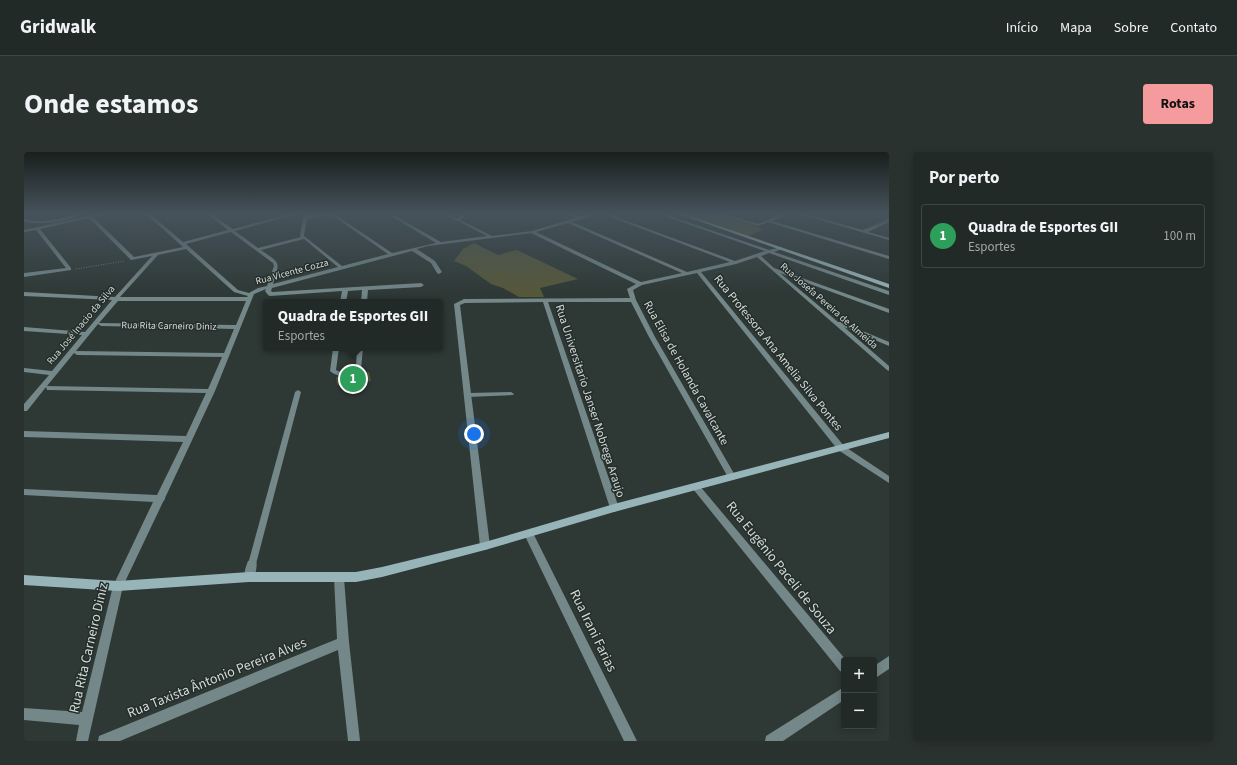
<!DOCTYPE html>
<html lang="pt">
<meta charset="utf-8">
<style>
:root{--surface:#222a28;--page:#2a3230;--text:#f1f3f6;--muted:#a2a7a8;--line:#3f4645;--accent:#f59b9e}
body{margin:0;font-family:"Source Sans 3",sans-serif;background:var(--page);color:var(--text)}
.controls{position:absolute;right:12px;bottom:12px;display:grid;overflow:hidden;border-radius:4px;box-shadow:0 2px 10px #0003}
.controls button{width:36px;height:36px;display:grid;place-items:center;padding:0;border:0;border-bottom:1px solid var(--line);background:var(--surface);color:var(--text);font:20px sans-serif}
.you{position:absolute;left:450px;top:282px;width:14px;height:14px;margin:-10px;border:3px solid #fff;border-radius:50%;background:#1a73e8;box-shadow:0 0 0 6px #1a73e833}
.badge{display:grid;place-items:center;width:26px;height:26px;border-radius:50%;background:var(--accent);color:#fff;font-size:13px;font-weight:700}
.pin{position:absolute;translate:-50% -50%;border:2px solid #fff;box-shadow:0 1px 4px #0006}
.popup{position:absolute;left:239px;top:147px;width:180px;height:52px;box-sizing:border-box;display:grid;place-content:center;border-radius:4px;background:var(--surface);filter:drop-shadow(0 1px 3px #0005);font-size:13px;white-space:nowrap;color:var(--muted)}
.popup b{font-size:15px;color:var(--text)}
.popup::after{content:'';position:absolute;left:50%;top:100%;margin-left:-8px;border:8px solid transparent;border-top-color:var(--surface)}
.list{margin:0;padding:0;list-style:none}
h2{display:flex;justify-content:space-between;align-items:center;height:52px;margin:0;padding:0 16px;font-size:17px}
h2 small{font-size:13px;font-weight:400;color:var(--muted)}
.list li{display:grid;grid-template-columns:26px 1fr auto;gap:12px;align-items:center;box-sizing:border-box;height:64px;margin:0 8px 8px;padding:0 8px;border:1px solid var(--line);border-radius:4px}
.list b{display:block;font-size:15px;white-space:nowrap}
.list p{margin:0;font-size:13px;white-space:nowrap;color:var(--muted)}
.list em{font-size:13px;font-style:normal;color:var(--muted)}
.map{position:relative;flex:none;width:865px;height:589px;overflow:hidden;border-radius:4px}
header{display:flex;align-items:center;gap:24px;box-sizing:border-box;height:56px;padding:0 20px;background:var(--surface);border-bottom:1px solid var(--line)}
header strong{font-size:19px}
nav{display:flex;gap:22px;margin-inline-start:auto;font-size:14px}
.intro{display:flex;align-items:center;justify-content:space-between;box-sizing:border-box;height:96px;padding:0 24px}
h1{margin:0;font-size:28px}
.button{padding:10px 18px;border-radius:4px;background:var(--accent);color:#111;font-size:14px;font-weight:700}
main{display:flex;gap:24px;padding:0 24px}
aside{flex:1;background:var(--surface);border-radius:4px;box-shadow:0 2px 10px #0003}
.map>svg:first-child{display:block}
.green{fill:#56583a}
.lines{fill:none;stroke-linecap:round;stroke-linejoin:round}
.path{stroke:#727a77;stroke-width:1;stroke-dasharray:1 1.5;stroke-linecap:butt}
.lane{fill:#748789;fill-rule:evenodd}
.street{fill:#748789;fill-rule:evenodd}
.secondary{fill:#97b4b8;fill-rule:evenodd}
.labels{text-anchor:middle;dominant-baseline:central;stroke-width:3;stroke-linejoin:round;paint-order:stroke}
.far-street-label{font-size:10px;fill:#d3d9d7;stroke:#242e2b}
.street-label{font-size:12px;fill:#d3d9d7;stroke:#242e2b}
.near-street-label{font-size:14px;fill:#d3d9d7;stroke:#242e2b}
</style>
<header>
<strong>Gridwalk</strong>
<nav><a>Início</a><a>Mapa</a><a>Sobre</a><a>Contato</a></nav>
</header>
<div class="intro"><h1>Onde estamos</h1><a class="button">Rotas</a></div>
<main>
<div class="map">
<svg width="865" height="589" viewBox="0 0 865 589">
<rect width="100%" height="100%" fill="#2e3835"/>
<g class="green">
<polygon points="657,61 691,61 733,74 738,78 725,84"/>
<polygon points="450,91 474,103 493,98 554,127 516,136 520,145 495,145 479,136 467,132 442,114 430,109 439,97"/>
<polygon points="345,220 347,229 313,233 312,225"/>
</g>
<g class="lines">
<polyline class="path" points="52,117 101,109"/>
<g class="lane">
<path d="M 59,61 L 64,61 C 50,68 15,75 0,69 L 0,67 C 19,73 40,65 59,61 Z"/>
<polygon points="440,61 444,61 435,69 433,69 433,67"/>
<polygon points="274,238 277,240 232,412 231,415 228,416 225,415 224,412 271,240"/>
<polygon points="487,240 490,242 489,243 444,245 441,243 444,241"/>
</g>
<g class="street">
<path d="M 79,61 L 85,61 L 69,65 L 110,105 L 159,95 L 121,61 L 125,61 L 159,90 L 204,78 L 182,61 L 186,61 L 209,77 L 269,61 L 274,61 L 273,62 L 211,79 L 234,96 L 277,85 L 276,84 L 280,61 L 284,61 L 283,64 L 302,61 L 309,61 L 368,101 L 412,91 L 362,61 L 366,61 L 417,90 L 463,84 L 418,61 L 422,61 L 468,84 L 508,79 L 551,66 L 541,61 C 546,61 549,63 554,64 C 560,65 567,61 574,61 L 573,62 L 548,70 L 663,120 L 706,110 L 576,61 L 581,61 L 711,109 L 741,99 L 632,61 L 637,61 L 745,98 L 758,95 L 758,97 L 750,100 L 865,139 L 865,143 L 745,101 L 737,104 L 750,116 L 865,157 L 865,161 L 756,121 L 814,170 L 817,170 L 865,190 L 865,194 L 820,175 L 865,214 L 865,219 L 863,218 L 733,105 L 712,112 L 677,120 L 820,294 L 865,324 L 865,331 L 814,298 L 673,121 L 618,133 L 609,138 L 612,148 L 631,185 L 712,325 L 711,327 L 705,327 L 625,185 L 607,150 L 524,150 L 595,356 L 593,359 L 590,360 L 587,359 L 519,150 L 441,151 L 436,153 L 466,394 L 464,397 L 461,398 L 458,397 L 456,394 L 430,152 L 440,147 L 606,146 L 603,137 L 612,132 L 507,81 L 404,94 L 393,97 L 411,109 L 418,120 L 415,122 L 413,121 L 407,111 L 388,99 L 248,136 L 247,139 L 248,140 L 397,131 L 400,133 L 397,135 L 344,138 L 343,150 L 337,150 L 338,138 L 324,139 L 322,150 L 316,150 L 318,139 L 246,144 L 244,143 L 241,139 L 242,137 L 230,142 L 191,239 L 141,346 L 141,347 L 139,350 L 99,434 L 64,589 L 52,589 L 55,573 L 0,568 L 0,556 L 58,560 L 89,434 L 129,350 L 0,343 L 0,337 L 133,343 L 159,290 L 0,285 L 0,279 L 162,284 L 182,241 L 25,238 L 23,238 L 22,235 L 3,259 L 0,259 L 0,252 L 25,223 L 0,220 L 0,216 L 28,219 L 58,183 L 0,179 L 0,175 L 61,180 L 88,148 L 0,144 L 0,140 L 91,145 L 128,104 L 107,108 L 65,66 L 16,77 L 47,116 L 47,118 L 0,125 L 0,121 L 42,116 L 12,78 L 0,80 L 0,78 ZM 306,62 L 364,102 L 318,114 L 280,84 L 283,67 ZM 544,71 L 658,121 L 617,130 L 512,80 ZM 207,80 L 249,111 L 250,114 L 243,134 L 234,136 L 225,141 L 214,138 L 162,92 ZM 280,87 L 314,115 L 249,132 C 256,109 257,112 237,98 ZM 162,97 L 210,140 L 224,144 L 223,145 L 96,145 L 134,103 ZM 94,149 L 222,149 L 212,173 L 75,171 ZM 74,172 L 77,174 L 210,177 L 200,201 L 52,199 ZM 50,201 L 53,203 L 198,205 L 184,237 L 23,234 Z"/>
<polygon points="693,61 698,61 734,72 761,61 766,61 748,69 865,104 865,107 744,70 734,74"/>
<polygon points="772,61 777,61 839,78 865,67 865,70 844,80 865,86 865,88"/>
<polygon points="861,61 865,61 865,62 862,62"/>
<path d="M 309,196 L 315,196 L 312,218 C 319,222 326,220 332,215 L 333,196 L 339,196 L 337,217 C 329,225 314,227 306,219 Z"/>
<polygon points="672,332 675,333 822,508 820,508 820,521 816,519 669,337 668,335 669,333"/>
<polygon points="505,378 508,379 613,589 600,589 500,382 502,379"/>
<path d="M 228,408 L 232,409 C 234,414 231,423 229,428 L 225,430 L 221,428 C 219,423 222,414 224,409 Z"/>
<polygon points="315,421 319,423 320,426 325,490 336,589 324,589 314,498 96,589 74,589 75,584 313,487 310,426 311,423"/>
<polygon points="865,504 865,517 850,527 850,514"/>
<polygon points="820,535 820,548 759,589 741,589 742,584"/>
</g>
<g class="secondary">
<polygon points="652,61 657,61 865,132 865,136"/>
<polygon points="865,280 865,286 590,360 461,398 358,425 332,430 225,430 94,439 0,433 0,423 94,429 225,420 332,420 358,415 461,390 590,352"/>
</g>
</g>
<linearGradient id="sky" x2="0" y2="1"><stop stop-color="#191f1d"/><stop offset="0.43" stop-color="#46535c"/><stop offset="1" stop-color="#46535c" stop-opacity="0"/></linearGradient>
<rect width="865" height="143" fill="url(#sky)"/>
<g class="labels">
<g class="far-street-label">
<text transform="translate(268 120) rotate(-15)">Rua Vicente Cozza</text>
<text transform="translate(805 154) rotate(41)">Rua Josefa Pereira de Almeida</text>
<text transform="translate(57 173) rotate(-50)">Rua José Inacio da Silva</text>
<text transform="translate(145 174) rotate(1)">Rua Rita Carneiro Diniz</text>
</g>
<g class="street-label">
<text transform="translate(754 201) rotate(51)">Rua Professora Ana Amelia Silva Pontes</text>
<text transform="translate(662 221) rotate(61)">Rua Elisa de Holanda Cavalcante</text>
<text transform="translate(566 249) rotate(72)">Rua Universitario Janser Nobrega Araujo</text>
</g>
<g class="near-street-label">
<text transform="translate(757 416) rotate(51)">Rua Eugênio Paceli de Souza</text>
<text transform="translate(569 479) rotate(64)">Rua Irani Farias</text>
<text transform="translate(65 496) rotate(-77)">Rua Rita Carneiro Diniz</text>
<text transform="translate(193 526) rotate(-22)">Rua Taxista Ântonio Pereira Alves</text>
</g>
</g>
</svg>
<div class="controls">
<button>+</button>
<button>−</button>
</div>
<div class="you"></div>
<div class="pin badge" style="left:329px;top:227px;background:#2e9e5b">1</div>
<div class="popup"><b>Quadra de Esportes GII</b>Esportes</div>
</div>
<aside>
<h2>Por perto<small></small></h2>
<ul class="list">
<li><span class="badge" style="background:#2e9e5b">1</span><div><b>Quadra de Esportes GII</b><p>Esportes</p></div><em>100 m</em></li>
</ul>
</aside>
</main>
